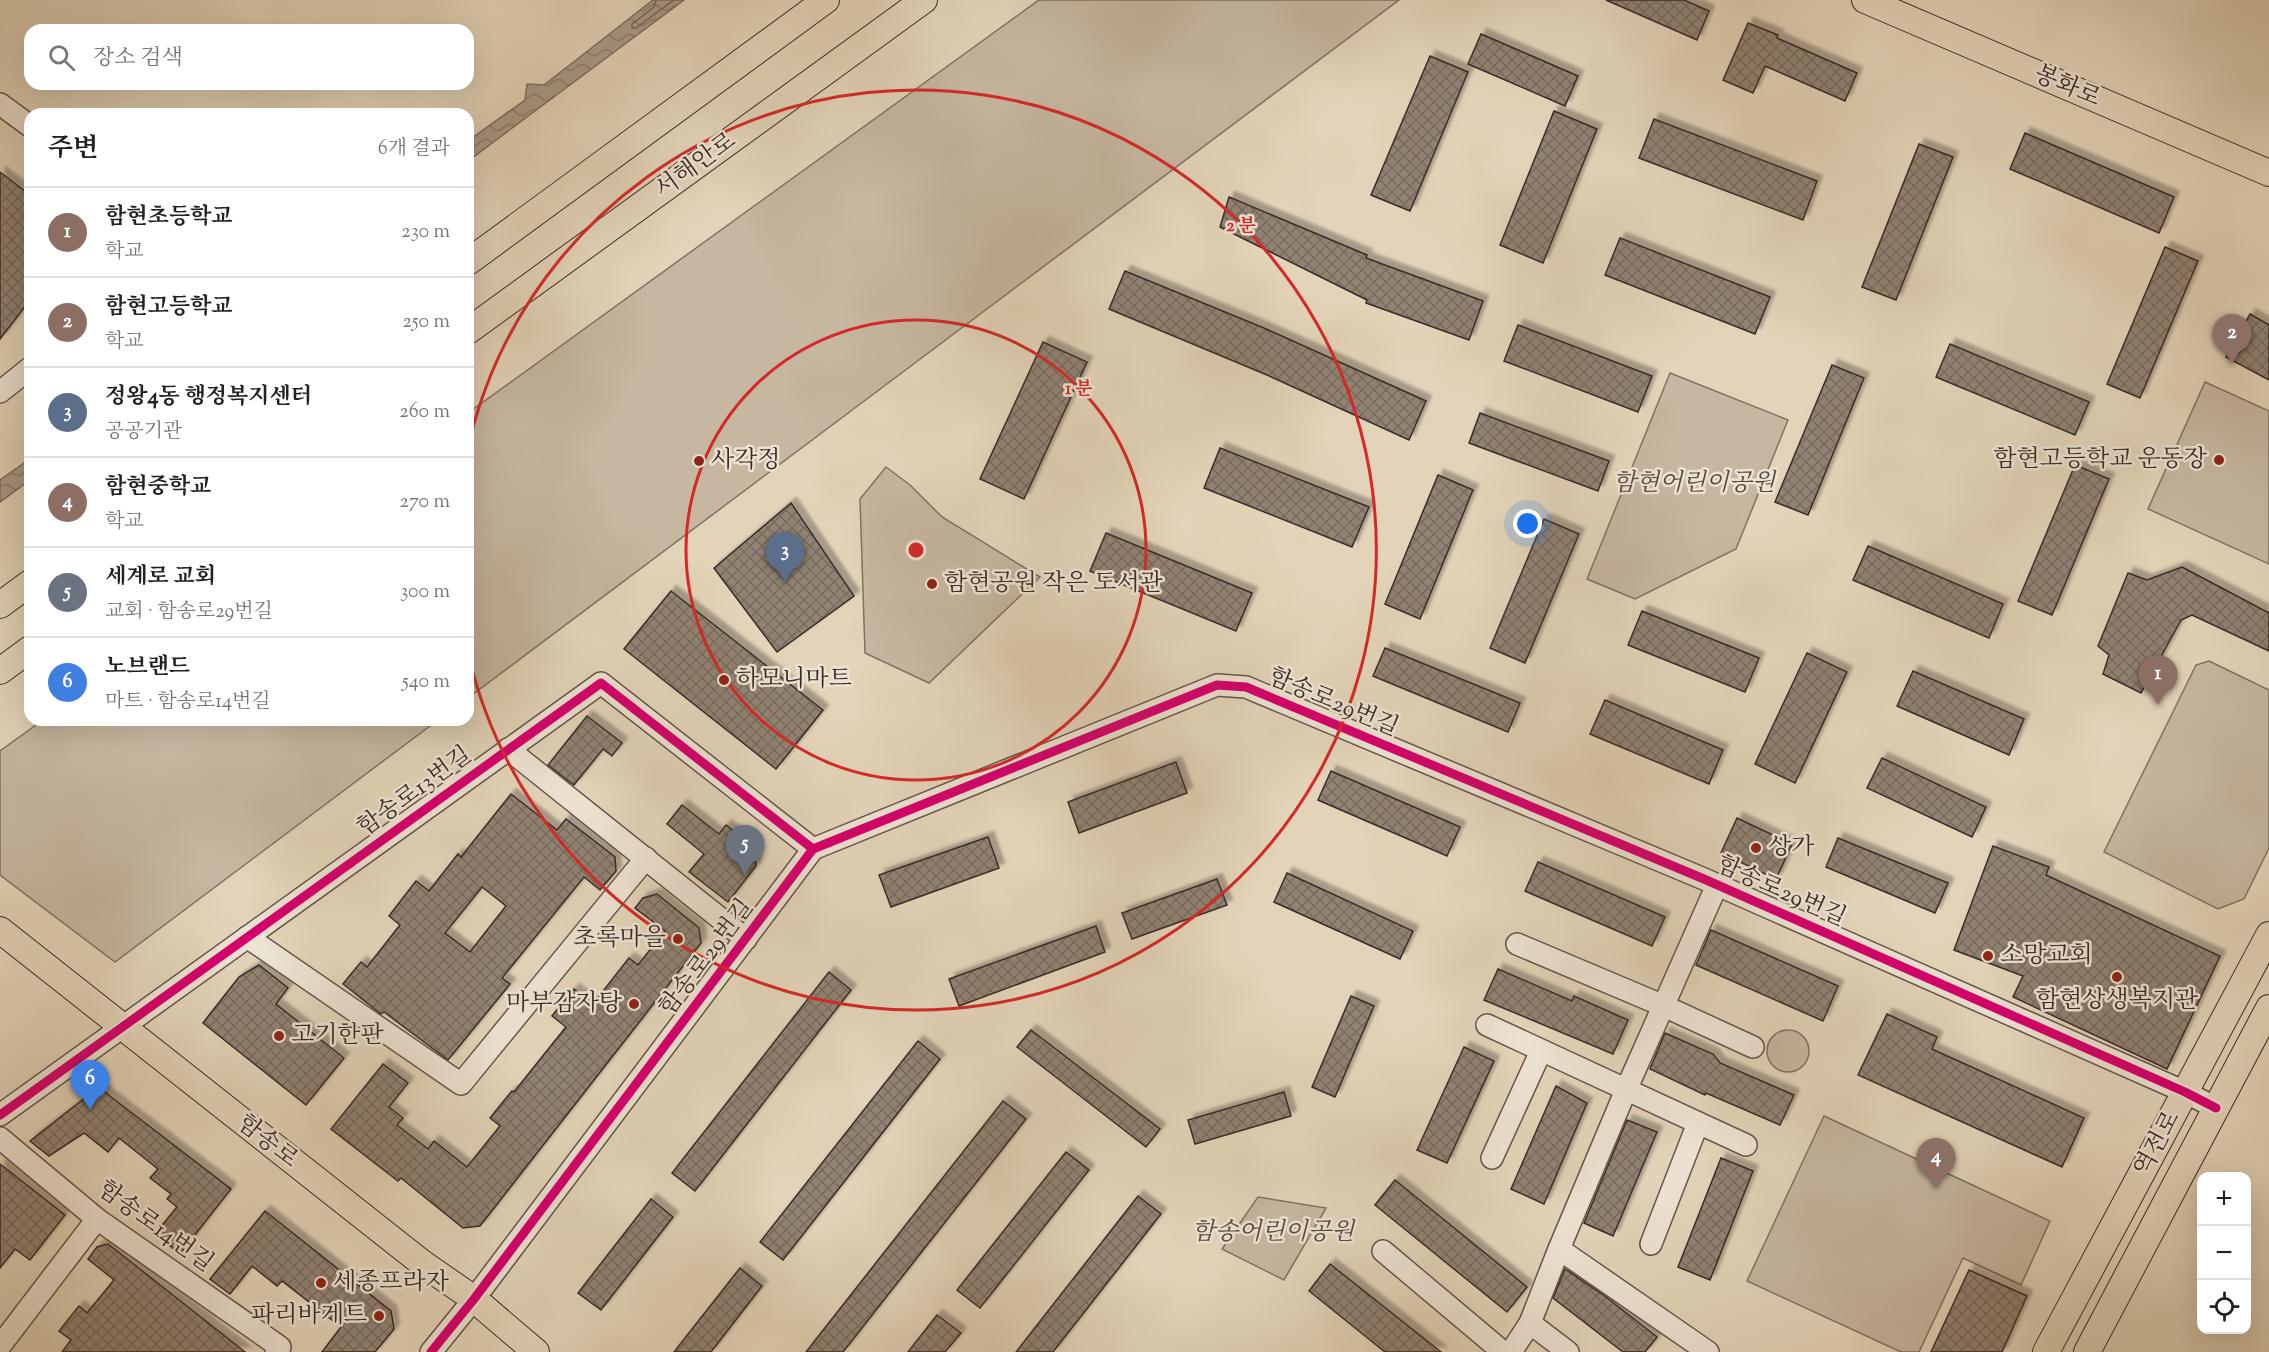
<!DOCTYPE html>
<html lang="ko">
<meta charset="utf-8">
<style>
:root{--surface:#fff;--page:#f2f2f2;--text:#222;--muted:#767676;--line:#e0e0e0;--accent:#2563eb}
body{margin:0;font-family:"Sorts Mill Goudy","Noto Serif KR",serif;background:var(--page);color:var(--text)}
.controls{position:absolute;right:18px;bottom:18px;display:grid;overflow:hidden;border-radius:12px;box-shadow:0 6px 24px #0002}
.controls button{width:54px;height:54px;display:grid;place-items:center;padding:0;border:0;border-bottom:2px solid var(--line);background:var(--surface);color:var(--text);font:30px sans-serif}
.you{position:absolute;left:1528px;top:524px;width:21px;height:21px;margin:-15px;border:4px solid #fff;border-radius:50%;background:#1a73e8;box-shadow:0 0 0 9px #1a73e833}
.badge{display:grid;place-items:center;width:39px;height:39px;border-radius:50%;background:var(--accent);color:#fff;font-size:20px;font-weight:700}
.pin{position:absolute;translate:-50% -50px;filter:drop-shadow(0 2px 3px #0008)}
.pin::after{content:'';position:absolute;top:32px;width:21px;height:18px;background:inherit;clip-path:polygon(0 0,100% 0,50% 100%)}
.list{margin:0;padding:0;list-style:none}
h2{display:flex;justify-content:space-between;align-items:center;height:78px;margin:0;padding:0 24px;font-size:26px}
h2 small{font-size:20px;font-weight:400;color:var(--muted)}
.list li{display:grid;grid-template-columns:39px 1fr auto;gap:18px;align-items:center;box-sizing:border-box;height:90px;padding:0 24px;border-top:2px solid var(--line)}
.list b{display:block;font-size:22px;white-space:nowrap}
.list p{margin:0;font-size:20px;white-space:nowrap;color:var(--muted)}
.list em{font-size:20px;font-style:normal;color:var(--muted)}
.icon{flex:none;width:33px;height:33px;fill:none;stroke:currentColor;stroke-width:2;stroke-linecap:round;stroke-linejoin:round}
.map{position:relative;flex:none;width:2269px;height:1352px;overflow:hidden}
.search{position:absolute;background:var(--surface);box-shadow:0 6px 24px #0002;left:24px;top:24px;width:450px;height:66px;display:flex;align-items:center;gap:15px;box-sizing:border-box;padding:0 21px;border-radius:18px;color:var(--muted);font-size:22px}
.panel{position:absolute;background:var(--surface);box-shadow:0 6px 24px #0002;left:24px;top:108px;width:450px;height:618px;border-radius:18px}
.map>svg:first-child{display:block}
.green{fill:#c6b7a0;stroke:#807264;stroke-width:1.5}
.water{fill:url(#water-waves);stroke:#7c6f62;stroke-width:1.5}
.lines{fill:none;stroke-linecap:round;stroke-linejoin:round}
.shore{stroke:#716458;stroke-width:1.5}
.building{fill:url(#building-cross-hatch);stroke:#392c28;stroke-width:1.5;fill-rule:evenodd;filter:url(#shadow)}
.minor-casing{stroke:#64564c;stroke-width:24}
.major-casing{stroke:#392c28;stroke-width:28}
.minor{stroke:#ede3d2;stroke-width:21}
.major{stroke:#e3d4b9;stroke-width:26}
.cycleway-casing{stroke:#ede3d2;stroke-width:13}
.cycleway{stroke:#d6006c;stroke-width:9}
.ring{fill:none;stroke:#d62828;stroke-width:3}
.poi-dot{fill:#8f2418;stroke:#ede3d2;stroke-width:2}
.labels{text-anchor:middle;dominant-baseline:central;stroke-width:5;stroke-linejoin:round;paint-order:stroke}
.street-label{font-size:24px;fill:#392c28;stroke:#ede3d2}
.poi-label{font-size:24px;fill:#392c28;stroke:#ede3d2;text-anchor:start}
.park-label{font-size:24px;font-style:italic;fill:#554840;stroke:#ede3d2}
.centre{fill:#d62828;stroke:#ede3d2;stroke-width:3}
.ring-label{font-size:18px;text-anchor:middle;font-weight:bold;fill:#d62828;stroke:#ede3d2;stroke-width:5;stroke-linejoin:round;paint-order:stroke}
</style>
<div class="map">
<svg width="2269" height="1352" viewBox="0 0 2269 1352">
<defs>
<pattern id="water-waves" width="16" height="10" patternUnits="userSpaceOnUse" patternTransform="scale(1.5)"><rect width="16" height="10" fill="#a99b88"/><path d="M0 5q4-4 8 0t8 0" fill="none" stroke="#8b7f6f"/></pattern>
<pattern id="building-cross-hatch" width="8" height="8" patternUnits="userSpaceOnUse" patternTransform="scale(1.5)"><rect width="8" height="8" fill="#918373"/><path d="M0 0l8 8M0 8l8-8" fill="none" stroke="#776b5e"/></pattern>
<filter id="shadow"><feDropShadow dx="5.5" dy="-5.5" stdDeviation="1.5" flood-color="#0004"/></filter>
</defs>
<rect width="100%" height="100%" fill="#e3d4b9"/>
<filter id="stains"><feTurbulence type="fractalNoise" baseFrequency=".00333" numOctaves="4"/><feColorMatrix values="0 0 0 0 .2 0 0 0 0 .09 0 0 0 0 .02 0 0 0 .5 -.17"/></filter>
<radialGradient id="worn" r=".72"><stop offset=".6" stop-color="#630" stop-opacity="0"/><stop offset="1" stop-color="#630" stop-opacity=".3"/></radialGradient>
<g class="green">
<polygon points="1039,0 1399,0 468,698 468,413"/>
<polygon points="1670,373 1788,420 1736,549 1635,599 1587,579"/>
<polygon points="2205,382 2269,411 2269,564 2148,509"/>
<polygon points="886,467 910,485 942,517 1040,577 929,683 865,653 860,499"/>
<polygon points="2209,661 2269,690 2269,848 2244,899 2218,909 2104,852 2196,665"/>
<polygon points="43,720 438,720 115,962 0,875 0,751"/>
<circle cx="1788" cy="1051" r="21"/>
<polygon points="1824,1116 2050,1221 2021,1285 1963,1258 1919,1352 1901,1352 1747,1281"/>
<polygon points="1258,1197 1326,1208 1284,1280 1222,1249"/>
</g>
<g class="water">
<polygon points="653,0 684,0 468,161 468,141 525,100 527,84 544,85"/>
<polygon points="30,459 30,480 0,502 0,480"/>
</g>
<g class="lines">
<polyline class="shore" points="656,0 654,7 632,24 632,28 636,28 674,0"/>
</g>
<g class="building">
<polygon points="1606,0 1684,0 1709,11 1697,40"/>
<polygon points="1748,23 1778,35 1777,38 1857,73 1845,101 1765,66 1753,93 1723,80"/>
<polygon points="1481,34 1578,76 1565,106 1468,64"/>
<polygon points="1430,56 1468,72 1410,211 1371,195"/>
<polygon points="1554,111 1597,129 1543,263 1500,245"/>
<polygon points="1654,119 1817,181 1803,220 1639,158"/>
<polygon points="2025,133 2174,197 2159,233 2010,169"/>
<polygon points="1919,144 1953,157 1896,300 1862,287"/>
<polygon points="0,172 30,195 30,300 0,339"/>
<polygon points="1229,197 1367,255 1366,258 1483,301 1469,340 1366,303 1367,300 1220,227"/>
<polygon points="1620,238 1770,297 1755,334 1605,275"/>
<polygon points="2165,247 2198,261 2140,398 2107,384"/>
<polygon points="1125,271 1264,328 1426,401 1409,440 1267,375 1109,309"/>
<polygon points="2250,314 2269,325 2269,380 2226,357"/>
<polygon points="1518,325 1652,376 1638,412 1504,361"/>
<polygon points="1043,342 1087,362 1024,499 980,479"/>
<polygon points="1950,344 2089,402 2075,435 1936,377"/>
<polygon points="1832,365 1864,378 1808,515 1775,502"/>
<polygon points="1480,413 1609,461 1598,491 1469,443"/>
<polygon points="1220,448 1369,507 1352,547 1204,488"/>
<polygon points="2075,465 2109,479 2052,615 2018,601"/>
<polygon points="1438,475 1473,490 1420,619 1385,604"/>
<polygon points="791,503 854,596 777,652 714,568"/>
<polygon points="1544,519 1579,534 1525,663 1490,648"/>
<polygon points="1106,533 1252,593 1236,631 1090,571"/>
<polygon points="1868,546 2003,604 1989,638 1853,580"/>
<polygon points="2182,567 2269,613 2269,651 2192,615 2181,620 2141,693 2103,674 2109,655 2098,646 2128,573 2147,580"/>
<polygon points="671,591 823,710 776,769 624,649"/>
<polygon points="1642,611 1759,658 1745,692 1628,645"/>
<polygon points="1385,648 1520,703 1508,732 1373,676"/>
<polygon points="1807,653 1847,672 1795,783 1755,764"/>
<polygon points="1913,671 2024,719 2009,755 1897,706"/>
<polygon points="1605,700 1723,750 1709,784 1590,734"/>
<polygon points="587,716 622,743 612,756 603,749 574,785 548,765"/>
<polygon points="1882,758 1986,807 1972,837 1867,788"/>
<polygon points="1176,762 1187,793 1079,833 1068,802"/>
<polygon points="1331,771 1460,827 1447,856 1318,800"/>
<path d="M 511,794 L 557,830 L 566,819 L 615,857 L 616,871 L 600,890 L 584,877 L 502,978 L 510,984 L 448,1060 L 384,1012 L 381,1014 L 343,984 L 361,962 L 367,967 L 400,925 L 389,916 L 416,881 L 429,891 L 458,854 L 461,857 ZM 482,887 L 506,906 L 470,952 L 445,933 Z"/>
<polygon points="682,805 719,834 726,825 754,847 756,866 728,902 689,872 704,854 667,824"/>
<polygon points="1737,818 1792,844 1776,879 1721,853"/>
<polygon points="988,837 999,868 891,907 879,875"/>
<polygon points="1838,838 1948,883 1935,913 1826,867"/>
<polygon points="1993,846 2049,867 2046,875 2220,956 2167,1069 2013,997 2023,976 1954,950"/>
<polygon points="1538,862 1665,917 1652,946 1525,891"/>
<polygon points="1287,873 1413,931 1400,959 1274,902"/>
<polygon points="1217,879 1227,905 1132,939 1122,913"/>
<polygon points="657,894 699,928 701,943 480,1226 463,1228 401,1178 398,1181 331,1129 383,1064 408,1083 389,1107 403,1118 397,1125 428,1149 434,1141 467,1167 500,1126 490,1118 512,1091 514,1092 566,1027 552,1016 574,989 593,1004 629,958 638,965 665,931 635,908 643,898"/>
<polygon points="1096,926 1105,952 959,1006 949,979"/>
<polygon points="1711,930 1838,986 1823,1021 1696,965"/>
<polygon points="259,965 288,988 276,1004 344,1058 306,1105 203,1023 239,977"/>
<polygon points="1498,969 1572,1001 1574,996 1628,1020 1613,1054 1484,1000"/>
<polygon points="829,972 851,990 695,1191 672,1173"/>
<polygon points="1351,996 1374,1006 1335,1097 1312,1087"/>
<polygon points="1887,1014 1937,1037 1932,1049 2084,1118 2062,1167 1858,1075"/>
<polygon points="1031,1030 1160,1129 1146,1147 1017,1047"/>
<polygon points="1665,1033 1713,1054 1720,1063 1794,1095 1780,1125 1706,1093 1705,1095 1650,1069"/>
<polygon points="918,1041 940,1059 783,1260 760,1242"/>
<polygon points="1464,1047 1494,1061 1447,1163 1417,1150"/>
<polygon points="1556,1086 1587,1103 1544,1204 1511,1189"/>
<polygon points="102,1090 231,1189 180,1254 155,1234 177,1207 167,1199 171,1194 150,1178 158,1169 119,1138 108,1152 84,1133 49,1156 30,1141 94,1091"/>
<polygon points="1284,1092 1291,1116 1195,1144 1188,1120"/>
<polygon points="1003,1101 1026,1119 843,1352 806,1352"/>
<polygon points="1627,1120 1657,1132 1613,1236 1584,1223"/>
<polygon points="1066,1152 1089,1170 980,1308 957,1290"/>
<polygon points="1721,1158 1753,1171 1710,1280 1678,1267"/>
<polygon points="0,1164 65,1215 30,1260 15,1249 0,1268"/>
<polygon points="1395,1180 1527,1287 1507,1312 1375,1205"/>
<polygon points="1138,1196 1161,1214 1053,1352 1016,1352"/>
<polygon points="651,1199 673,1217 601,1310 578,1293"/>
<polygon points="265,1211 391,1311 394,1329 375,1352 322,1352 341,1327 282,1281 277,1286 252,1266 230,1294 210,1279"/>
<polygon points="108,1244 183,1303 245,1352 62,1352 71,1340 59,1331 79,1306 87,1313 114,1280 88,1259 97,1247"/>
<polygon points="1330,1264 1441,1352 1385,1352 1309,1291"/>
<polygon points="740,1268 762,1286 711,1352 674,1352"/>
<polygon points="1565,1269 1606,1297 1657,1337 1645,1352 1623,1352 1553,1298"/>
<polygon points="1969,1270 2027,1296 2002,1352 1931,1352"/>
<polygon points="937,1315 961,1333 945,1352 908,1352"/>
</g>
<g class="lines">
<defs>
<g id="minor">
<polyline points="0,104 30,126"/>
<polyline points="0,392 30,368"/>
<polyline points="508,749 746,939"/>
<polyline points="247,937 461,1084 646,858"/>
<polyline points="1517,944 1664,1006 1753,1047"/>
<polyline points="1487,1025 1746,1145"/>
<polyline points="0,1115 601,683 813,849"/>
<polyline points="0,1138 97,1219 280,1347 276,1352"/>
<polyline points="1492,1158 1541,1051"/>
<polyline points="1651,1244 1698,1123"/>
<polyline points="1383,1251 1503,1352"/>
<polyline points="1530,1323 1568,1352"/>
<polyline points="0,1346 97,1219"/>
<polyline points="431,1352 474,1299 813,849 1217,685 1246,687 1704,879 2185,1092 2216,1108"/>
<polyline points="1511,1352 1530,1323 1559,1249"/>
<polyline points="1708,1352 1559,1249 1626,1090 1717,885"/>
</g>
<g id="major">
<polyline points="1865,0 2269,173"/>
<polyline points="468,262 826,0"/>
<polyline points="468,331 924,0"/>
<polyline points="0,605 30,583"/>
<polyline points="0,671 30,649"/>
<polyline points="0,930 422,1263 474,1299 536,1352"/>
<polyline points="2046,1352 2269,935"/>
<polyline points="2087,1352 2269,1008"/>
</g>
</defs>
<use href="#minor" class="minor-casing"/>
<use href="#major" class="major-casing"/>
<use href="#minor" class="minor"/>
<use href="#major" class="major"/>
<defs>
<g id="cycleway">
<polyline points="0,1115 601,683 813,849"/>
<polyline points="431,1352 474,1299 813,849 1217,685 1246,687 1704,879 2185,1092 2216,1108"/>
</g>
</defs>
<use href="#cycleway" class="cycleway-casing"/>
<use href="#cycleway" class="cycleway"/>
</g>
<g class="ring">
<circle cx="916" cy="550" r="230"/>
<path d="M469 443A460 460 0 1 1 469 657"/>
</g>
<g class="poi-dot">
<circle cx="2219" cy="460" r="6"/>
<circle cx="699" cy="461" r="6"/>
<circle cx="932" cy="584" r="6"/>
<circle cx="724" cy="680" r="6"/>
<circle cx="1756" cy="848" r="6"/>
<circle cx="678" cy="939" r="6"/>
<circle cx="1988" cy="956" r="6"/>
<circle cx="2117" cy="977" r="6"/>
<circle cx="634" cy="1004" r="6"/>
<circle cx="279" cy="1036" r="6"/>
<circle cx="321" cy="1283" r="6"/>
<circle cx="379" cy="1316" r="6"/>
</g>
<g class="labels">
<g class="street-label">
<text transform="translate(2067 87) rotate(23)">봉화로</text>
<text transform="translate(696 166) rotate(-36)">서해안로</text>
<text transform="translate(1333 703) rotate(23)">함송로29번길</text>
<text transform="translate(415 792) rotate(-36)">함송로13번길</text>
<text transform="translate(1781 892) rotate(24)">함송로29번길</text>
<text transform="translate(707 958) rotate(-53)">함송로29번길</text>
<text transform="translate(267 1142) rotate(38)">함송로</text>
<text transform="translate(2158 1144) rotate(-62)">역전로</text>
<text transform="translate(155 1227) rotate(36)">함송로14번길</text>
</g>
<g class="poi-label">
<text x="2207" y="460" text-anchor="end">함현고등학교 운동장</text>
<text x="711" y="461">사각정</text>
<text x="944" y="584">함현공원 작은 도서관</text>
<text x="736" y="680">하모니마트</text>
<text x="1768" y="848">상가</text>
<text x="666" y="939" text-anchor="end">초록마을</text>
<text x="2000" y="956">소망교회</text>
<text x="2117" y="1001" text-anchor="middle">함현상생복지관</text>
<text x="622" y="1004" text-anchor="end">마부감자탕</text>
<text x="291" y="1036">고기한판</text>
<text x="333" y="1283">세종프라자</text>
<text x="367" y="1316" text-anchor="end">파리바게트</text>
</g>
<g class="park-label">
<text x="1694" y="484">함현어린이공원</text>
<text x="1273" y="1233">함송어린이공원</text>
</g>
</g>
<circle cx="916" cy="550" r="9" class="centre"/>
<g class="ring-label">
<text x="1241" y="231">2 분</text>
<text x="1079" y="394">1 분</text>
</g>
<rect width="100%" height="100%" filter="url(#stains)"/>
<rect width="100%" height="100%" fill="url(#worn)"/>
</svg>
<div class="controls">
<button>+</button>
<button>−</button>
<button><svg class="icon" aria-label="locate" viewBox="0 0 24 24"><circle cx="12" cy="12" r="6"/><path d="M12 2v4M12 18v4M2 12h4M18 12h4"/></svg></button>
</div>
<div class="you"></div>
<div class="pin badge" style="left:2158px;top:705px;background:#8d6e63">1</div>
<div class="pin badge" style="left:2232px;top:364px;background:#8d6e63">2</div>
<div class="pin badge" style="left:785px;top:582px;background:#5c6f8a">3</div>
<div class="pin badge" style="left:1936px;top:1188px;background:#8d6e63">4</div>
<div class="pin badge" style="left:745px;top:875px;background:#6b7280">5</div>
<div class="pin badge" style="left:90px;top:1110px;background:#3f7fe0">6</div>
<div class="search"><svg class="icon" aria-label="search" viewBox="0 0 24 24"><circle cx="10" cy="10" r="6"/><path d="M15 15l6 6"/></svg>장소 검색</div>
<section class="panel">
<h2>주변<small>6개 결과</small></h2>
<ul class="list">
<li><span class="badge" style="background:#8d6e63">1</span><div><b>함현초등학교</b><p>학교</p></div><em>230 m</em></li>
<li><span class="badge" style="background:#8d6e63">2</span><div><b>함현고등학교</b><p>학교</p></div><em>250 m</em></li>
<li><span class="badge" style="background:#5c6f8a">3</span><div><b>정왕4동 행정복지센터</b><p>공공기관</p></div><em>260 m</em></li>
<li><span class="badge" style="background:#8d6e63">4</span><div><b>함현중학교</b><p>학교</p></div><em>270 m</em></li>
<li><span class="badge" style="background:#6b7280">5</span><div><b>세계로 교회</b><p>교회 · 함송로29번길</p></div><em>300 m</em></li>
<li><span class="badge" style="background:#3f7fe0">6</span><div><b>노브랜드</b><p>마트 · 함송로14번길</p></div><em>540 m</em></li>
</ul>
</section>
</div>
